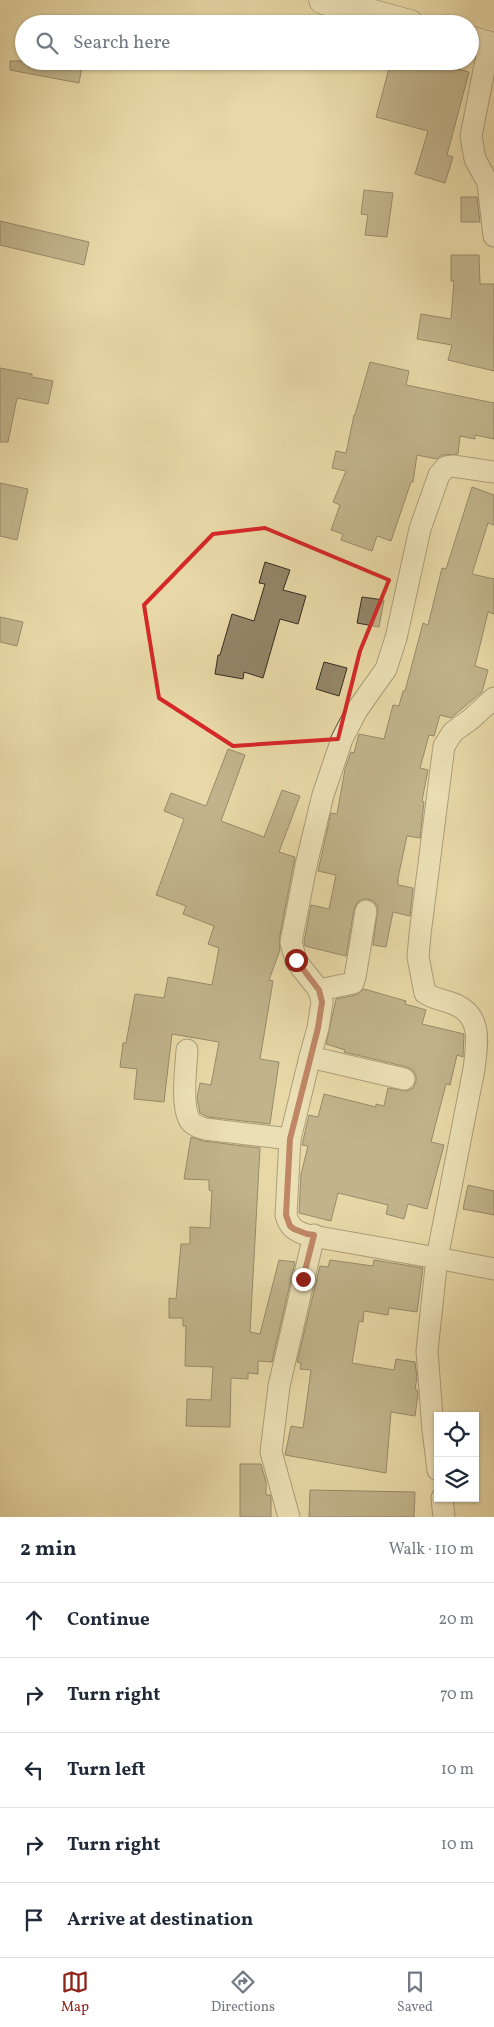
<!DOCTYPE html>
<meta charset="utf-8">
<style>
:root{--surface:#fff;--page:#f6f6f7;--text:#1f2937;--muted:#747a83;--line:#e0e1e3;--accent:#8f2418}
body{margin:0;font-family:Vollkorn,serif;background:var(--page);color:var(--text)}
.controls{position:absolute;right:15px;bottom:15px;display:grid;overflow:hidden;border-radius:0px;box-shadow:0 1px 4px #0004}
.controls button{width:45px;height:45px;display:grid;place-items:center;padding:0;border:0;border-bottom:1px solid var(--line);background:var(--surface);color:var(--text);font:25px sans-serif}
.stop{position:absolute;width:15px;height:15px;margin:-11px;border:4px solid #8f2418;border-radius:50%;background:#fff}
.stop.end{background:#8f2418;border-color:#fff;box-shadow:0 1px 5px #0008}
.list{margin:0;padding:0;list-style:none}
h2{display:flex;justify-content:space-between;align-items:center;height:65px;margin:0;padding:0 20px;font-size:21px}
h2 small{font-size:16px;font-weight:400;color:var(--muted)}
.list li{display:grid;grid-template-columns:32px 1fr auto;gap:15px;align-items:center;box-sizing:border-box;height:75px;padding:0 20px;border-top:1px solid var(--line)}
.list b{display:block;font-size:19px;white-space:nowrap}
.list em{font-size:16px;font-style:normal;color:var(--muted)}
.icon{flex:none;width:28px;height:28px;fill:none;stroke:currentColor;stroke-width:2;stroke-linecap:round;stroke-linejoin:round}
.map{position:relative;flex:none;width:494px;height:1517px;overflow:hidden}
.search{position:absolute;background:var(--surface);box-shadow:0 1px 4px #0004;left:15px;right:15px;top:15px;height:55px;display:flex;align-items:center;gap:12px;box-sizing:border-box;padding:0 18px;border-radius:28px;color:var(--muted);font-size:19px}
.sheet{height:440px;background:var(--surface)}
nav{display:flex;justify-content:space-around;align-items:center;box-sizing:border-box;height:70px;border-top:1px solid var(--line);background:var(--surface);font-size:14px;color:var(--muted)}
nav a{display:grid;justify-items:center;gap:2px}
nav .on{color:var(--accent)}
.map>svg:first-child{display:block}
.building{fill:#938668;stroke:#362d23}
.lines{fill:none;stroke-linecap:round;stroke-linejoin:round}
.minor-casing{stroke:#625844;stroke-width:23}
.secondary-casing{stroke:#362d23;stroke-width:29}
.minor{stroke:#f0e6c6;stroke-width:21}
.secondary{stroke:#f0e6c6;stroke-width:28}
.route{stroke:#8f2418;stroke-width:6}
.marked{fill:none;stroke:#d62828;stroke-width:4;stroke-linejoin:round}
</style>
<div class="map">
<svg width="494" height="1517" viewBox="0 0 494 1517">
<rect width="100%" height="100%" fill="#e8d8a7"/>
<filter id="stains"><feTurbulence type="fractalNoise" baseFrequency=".004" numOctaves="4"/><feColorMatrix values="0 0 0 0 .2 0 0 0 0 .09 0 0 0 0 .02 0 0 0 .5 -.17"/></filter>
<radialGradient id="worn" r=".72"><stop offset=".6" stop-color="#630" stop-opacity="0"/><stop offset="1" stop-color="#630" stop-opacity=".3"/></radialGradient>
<g class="building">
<polygon points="10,61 83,61 79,83 10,70"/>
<polygon points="391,61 429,61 469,72 447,155 453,157 445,183 415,174 428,131 376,117"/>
<polygon points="364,190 393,193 387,237 365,235 368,215 361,214"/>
<polygon points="461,197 477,197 480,222 461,222"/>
<polygon points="0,221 89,242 84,265 0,245"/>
<polygon points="451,255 479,255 480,284 494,284 494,371 448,360 452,345 417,339 421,314 451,319 454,281 451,281"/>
<polygon points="370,362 409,371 406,385 494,403 494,439 475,435 475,439 460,436 458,454 442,455 436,459 417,455 413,482 411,482 391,541 377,536 372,551 341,540 343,534 331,530 340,505 333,502 346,471 332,468 336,451 346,453 354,415 355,415"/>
<polygon points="0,368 32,374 32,377 53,381 48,404 17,398 8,442 0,442"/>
<polygon points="0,483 28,489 17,540 0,536"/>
<polygon points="472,487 494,495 494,525 488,523 472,574 494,579 494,614 488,612 475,666 488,670 482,692 451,718 440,715 434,736 429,735 420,768 428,770 422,801 424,802 420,838 407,836 398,878 398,885 413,888 410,916 393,912 386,947 373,945 378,907 374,901 368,899 362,899 357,903 354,909 346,956 305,946 304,942 311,905 329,909 336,875 318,871 331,813 337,814 345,769 351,752 354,753 359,734 384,739 393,705 399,706 403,691 405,691 423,623 428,625 442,568 446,569"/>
<polygon points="265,562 290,570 283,590 306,596 298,624 280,619 263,678 244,672 243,679 215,674 218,655 220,655 232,614 254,621 265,584 259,583"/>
<polygon points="362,597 384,600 379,627 357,623"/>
<polygon points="0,617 23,622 17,646 0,642"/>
<polygon points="324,662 347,668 339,696 316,689"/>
<polygon points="228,749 245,755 221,821 264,837 282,790 300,796 279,852 295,857 279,940 280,950 269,980 273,981 260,1059 279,1062 270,1124 208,1117 200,1113 197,1098 200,1083 211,1085 219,1042 172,1034 164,1102 134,1099 137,1069 120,1067 123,1043 126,1043 135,994 164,998 168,977 212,985 219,948 208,944 214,926 183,914 186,906 156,895 184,819 164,811 171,793 206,806"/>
<polygon points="364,989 406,1001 405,1004 426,1010 422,1024 464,1034 463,1057 457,1055 450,1085 446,1084 431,1142 444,1145 427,1209 408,1204 404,1219 386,1214 388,1205 338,1193 331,1221 299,1213 301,1174 308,1146 302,1145 309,1115 318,1117 324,1094 376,1107 376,1104 384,1106 388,1088 407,1091 413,1088 416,1081 416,1076 413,1070 407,1067 344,1052 345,1050 326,1044 336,999 356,995"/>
<polygon points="191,1137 203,1141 260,1148 250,1332 260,1334 279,1260 295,1262 272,1362 258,1361 258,1374 248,1373 248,1379 231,1378 230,1427 186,1426 187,1399 211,1400 213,1367 185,1366 186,1326 183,1326 183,1318 169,1318 169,1298 176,1299 181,1244 190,1244 190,1227 210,1228 212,1191 209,1190 209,1180 184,1179"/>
<polygon points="468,1185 494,1191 494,1215 463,1209"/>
<polygon points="330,1260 373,1266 374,1260 423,1268 417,1312 389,1308 388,1315 364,1311 363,1322 359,1321 352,1363 394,1370 396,1359 415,1362 417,1378 415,1389 417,1390 418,1394 415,1416 391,1412 386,1473 285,1455 291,1426 303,1428 311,1370 300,1369 301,1363 297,1362 320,1266 328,1267"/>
<polygon points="240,1464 261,1464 266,1482 266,1495 270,1495 271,1497 271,1517 240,1517"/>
<polygon points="310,1490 415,1492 414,1517 309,1517"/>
</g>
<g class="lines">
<g class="minor-casing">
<g id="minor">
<polyline points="489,45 471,136 475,159 488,183 494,236"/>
<path d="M494,698L471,719L453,732L444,746L420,934L418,957L425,993C434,999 444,1000 454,1004C483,1016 477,1043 474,1069L437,1258L494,1269"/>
<polyline points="319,990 353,983 355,977 366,911"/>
<path d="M187,1050C186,1068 181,1104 189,1119C192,1125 199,1127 205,1129L290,1139"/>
<polyline points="310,1057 318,1028 322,1002 319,990 296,961 291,942 307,861 323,795 342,739 357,710 386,669 396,638 420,529 439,475 446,467 453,466 494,472"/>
<path d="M404,1079L310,1057L290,1139L286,1215C289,1227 295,1231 307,1235L437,1258L427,1351L433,1430L438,1470"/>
<polyline points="442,1498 444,1517"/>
<polyline points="289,1517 271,1452 279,1386 314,1235"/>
</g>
</g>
<g class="secondary-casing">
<g id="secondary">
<polyline points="323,0 410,24"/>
<polyline points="470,40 494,47"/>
</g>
</g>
<use href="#minor" class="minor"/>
<use href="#secondary" class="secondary"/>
</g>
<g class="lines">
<polyline class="route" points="296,960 319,990 322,1002 318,1028 290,1139 286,1215 290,1226 294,1229 307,1234 314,1235 303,1279"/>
</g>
<path d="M0 0H494V1517H0ZM265,528L389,580L360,651L338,739L233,746L159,698L144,605L213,534Z" fill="#e8d8a7" fill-opacity=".55" fill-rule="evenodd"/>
<path class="marked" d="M265,528L389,580L360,651L338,739L233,746L159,698L144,605L213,534Z"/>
<rect width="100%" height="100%" filter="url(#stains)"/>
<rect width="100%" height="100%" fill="url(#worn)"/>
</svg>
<div class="controls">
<button><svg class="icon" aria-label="locate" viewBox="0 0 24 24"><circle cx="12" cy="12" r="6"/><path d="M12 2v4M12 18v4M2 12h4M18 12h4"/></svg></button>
<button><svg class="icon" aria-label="layers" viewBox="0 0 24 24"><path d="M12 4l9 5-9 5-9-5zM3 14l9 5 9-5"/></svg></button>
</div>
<div class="stop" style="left:296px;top:960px"></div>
<div class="stop end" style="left:303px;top:1279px"></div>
<div class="search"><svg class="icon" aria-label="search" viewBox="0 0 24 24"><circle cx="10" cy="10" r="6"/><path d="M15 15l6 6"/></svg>Search here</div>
</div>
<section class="sheet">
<h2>2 min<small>Walk · 110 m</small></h2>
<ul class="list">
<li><svg class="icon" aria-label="ahead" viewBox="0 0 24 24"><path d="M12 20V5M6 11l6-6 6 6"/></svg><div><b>Continue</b></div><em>20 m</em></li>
<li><svg class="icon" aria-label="right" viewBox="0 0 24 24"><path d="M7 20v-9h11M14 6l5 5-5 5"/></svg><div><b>Turn right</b></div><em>70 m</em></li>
<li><svg class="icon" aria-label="left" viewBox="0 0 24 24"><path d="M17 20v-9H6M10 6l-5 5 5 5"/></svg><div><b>Turn left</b></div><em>10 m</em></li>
<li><svg class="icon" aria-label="right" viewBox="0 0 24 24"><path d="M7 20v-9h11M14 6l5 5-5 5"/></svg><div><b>Turn right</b></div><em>10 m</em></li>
<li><svg class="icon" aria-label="arrive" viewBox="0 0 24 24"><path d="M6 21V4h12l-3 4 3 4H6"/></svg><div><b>Arrive at destination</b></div></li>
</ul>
</section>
<nav>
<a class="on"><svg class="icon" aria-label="map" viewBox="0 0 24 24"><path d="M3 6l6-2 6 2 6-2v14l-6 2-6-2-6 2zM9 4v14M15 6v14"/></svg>Map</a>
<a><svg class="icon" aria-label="directions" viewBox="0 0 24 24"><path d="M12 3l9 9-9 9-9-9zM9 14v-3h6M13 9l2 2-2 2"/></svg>Directions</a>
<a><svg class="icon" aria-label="saved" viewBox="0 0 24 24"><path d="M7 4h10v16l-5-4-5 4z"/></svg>Saved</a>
</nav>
